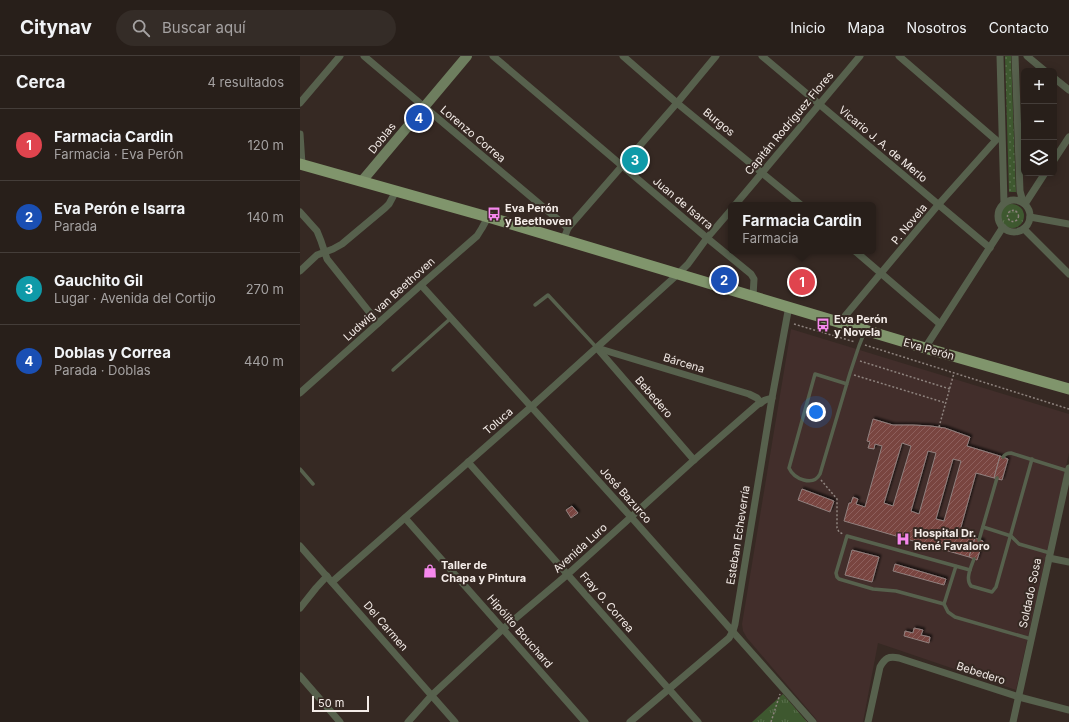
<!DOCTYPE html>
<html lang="es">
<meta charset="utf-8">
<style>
:root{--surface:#281f1a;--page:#342c27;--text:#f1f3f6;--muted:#a5a2a2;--line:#443d39;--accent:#ea580c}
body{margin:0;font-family:Inter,sans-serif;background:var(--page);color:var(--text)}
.controls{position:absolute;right:12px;top:12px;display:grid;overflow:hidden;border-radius:6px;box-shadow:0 2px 10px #0003}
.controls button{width:36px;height:36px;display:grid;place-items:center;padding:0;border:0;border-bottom:1px solid var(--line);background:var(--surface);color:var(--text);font:20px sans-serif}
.scale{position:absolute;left:12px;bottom:10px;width:57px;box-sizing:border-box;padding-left:4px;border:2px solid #f4ece8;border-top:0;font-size:11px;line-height:14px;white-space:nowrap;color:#f4ece8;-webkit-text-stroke:3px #362923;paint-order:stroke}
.you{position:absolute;left:516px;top:356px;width:14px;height:14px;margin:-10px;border:3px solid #fff;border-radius:50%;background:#1a73e8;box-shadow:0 0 0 6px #1a73e833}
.badge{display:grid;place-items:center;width:26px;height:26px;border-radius:50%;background:var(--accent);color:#fff;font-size:13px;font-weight:700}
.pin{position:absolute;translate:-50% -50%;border:2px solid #fff;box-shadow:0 1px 4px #0006}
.popup{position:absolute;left:428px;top:146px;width:148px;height:52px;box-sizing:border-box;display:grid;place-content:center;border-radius:6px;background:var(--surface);filter:drop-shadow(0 1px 3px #0005);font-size:13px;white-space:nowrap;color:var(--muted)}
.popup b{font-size:15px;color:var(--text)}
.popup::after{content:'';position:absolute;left:50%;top:100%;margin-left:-8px;border:8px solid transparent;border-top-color:var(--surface)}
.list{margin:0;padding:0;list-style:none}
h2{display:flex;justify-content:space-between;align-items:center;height:52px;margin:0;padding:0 16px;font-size:17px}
h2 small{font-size:13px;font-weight:400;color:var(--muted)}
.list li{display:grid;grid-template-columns:26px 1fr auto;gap:12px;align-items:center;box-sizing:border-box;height:72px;padding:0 16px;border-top:1px solid var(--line)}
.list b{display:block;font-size:15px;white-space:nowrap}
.list p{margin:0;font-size:13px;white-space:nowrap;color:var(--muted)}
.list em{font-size:13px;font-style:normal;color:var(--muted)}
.icon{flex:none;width:22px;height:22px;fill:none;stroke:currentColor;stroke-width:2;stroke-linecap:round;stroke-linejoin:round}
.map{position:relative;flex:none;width:769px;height:666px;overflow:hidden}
header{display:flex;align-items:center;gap:24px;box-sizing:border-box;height:56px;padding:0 20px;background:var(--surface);border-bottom:1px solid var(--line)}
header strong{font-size:19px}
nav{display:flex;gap:22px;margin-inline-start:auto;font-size:14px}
.search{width:280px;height:36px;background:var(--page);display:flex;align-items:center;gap:10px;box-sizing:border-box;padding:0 14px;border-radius:22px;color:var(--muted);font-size:15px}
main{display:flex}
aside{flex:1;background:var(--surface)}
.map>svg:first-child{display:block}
.medical{fill:#422e2b}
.grass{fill:url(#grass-dots)}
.park{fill:url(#park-tufts)}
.building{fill:url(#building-hatch);stroke:#91807e;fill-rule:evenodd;filter:url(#shadow)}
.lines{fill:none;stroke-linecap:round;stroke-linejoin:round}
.path{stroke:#8e837e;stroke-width:1.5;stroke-dasharray:2 2;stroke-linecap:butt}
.lane{stroke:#57614d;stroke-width:3.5}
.street{stroke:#57614d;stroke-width:7}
.secondary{stroke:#6e7e5f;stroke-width:10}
.primary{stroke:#80956c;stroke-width:11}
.labels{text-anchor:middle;stroke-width:4;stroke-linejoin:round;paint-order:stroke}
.street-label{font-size:11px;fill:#f4ece8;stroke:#362923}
.poi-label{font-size:11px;font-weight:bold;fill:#f4ece8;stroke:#362923;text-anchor:start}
</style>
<header>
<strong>Citynav</strong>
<div class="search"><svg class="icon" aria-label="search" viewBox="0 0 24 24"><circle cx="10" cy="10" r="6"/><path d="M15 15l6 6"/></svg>Buscar aquí</div>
<nav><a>Inicio</a><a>Mapa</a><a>Nosotros</a><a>Contacto</a></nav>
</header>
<main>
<aside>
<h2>Cerca<small>4 resultados</small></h2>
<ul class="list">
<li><span class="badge" style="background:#e0444e">1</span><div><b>Farmacia Cardin</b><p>Farmacia · Eva Perón</p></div><em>120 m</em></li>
<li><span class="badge" style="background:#1a4fb4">2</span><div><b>Eva Perón e Isarra</b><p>Parada</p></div><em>140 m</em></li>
<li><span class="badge" style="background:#0f9aa8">3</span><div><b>Gauchito Gil</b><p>Lugar · Avenida del Cortijo</p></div><em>270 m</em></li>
<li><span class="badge" style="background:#1a4fb4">4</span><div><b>Doblas y Correa</b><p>Parada · Doblas</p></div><em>440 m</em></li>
</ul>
</aside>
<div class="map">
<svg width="769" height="666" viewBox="0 0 769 666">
<defs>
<pattern id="grass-dots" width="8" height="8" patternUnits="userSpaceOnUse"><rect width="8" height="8" fill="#3e582f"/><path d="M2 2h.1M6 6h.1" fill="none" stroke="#5a704d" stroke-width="1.8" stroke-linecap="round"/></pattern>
<pattern id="park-tufts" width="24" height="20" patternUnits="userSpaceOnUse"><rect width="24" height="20" fill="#3e582f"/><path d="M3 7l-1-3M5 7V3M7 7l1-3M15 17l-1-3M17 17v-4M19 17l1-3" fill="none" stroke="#5a704d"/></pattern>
<pattern id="building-hatch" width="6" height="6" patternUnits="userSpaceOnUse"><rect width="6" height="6" fill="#794440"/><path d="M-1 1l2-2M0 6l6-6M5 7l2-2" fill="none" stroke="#8d5f5c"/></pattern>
<filter id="shadow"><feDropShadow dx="2" dy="-2" stdDeviation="1" flood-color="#0009"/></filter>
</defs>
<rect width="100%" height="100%" fill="#362923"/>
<polygon class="medical" points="491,273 769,358 769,397 716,634 578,587 563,666 517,666 516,663 447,582 443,575 442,568"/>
<polygon class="grass" points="705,0 711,0 716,136 709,136"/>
<g class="park">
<circle cx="712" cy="160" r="12"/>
<polygon points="483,638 507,666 452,666"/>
</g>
<g class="building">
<polygon points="499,217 509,220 505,234 495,231"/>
<path d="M573,363L593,369H613L631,370L645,372L670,381L667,390L700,400L694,422L676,417L659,478L675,482L669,501L544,465L549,447H551L553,441L558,443L556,448L565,451L582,390L575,388L574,393L568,392L570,386L567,385ZM602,387L611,390L593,450L584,447ZM628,395L636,397L619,458L611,455ZM653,403L661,405L644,465L636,463Z"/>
<polygon points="700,400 708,403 702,424 694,422"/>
<polygon points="502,433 534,445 530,456 498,444"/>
<polygon points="272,450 278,457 271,462 266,454"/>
<polygon points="675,482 683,485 677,504 669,501"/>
<polygon points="552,494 579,501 572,526 545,519"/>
<polygon points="595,508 646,523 644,529 593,515"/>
<polygon points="614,572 623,574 621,579 630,581 629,587 604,580 605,575 613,577"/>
</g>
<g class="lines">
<g class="path">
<circle cx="713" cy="160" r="5.5"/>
<polyline points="494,268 555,286"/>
<polyline points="565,289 769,353"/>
<polyline points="560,305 650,333"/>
<polyline points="554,319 646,347"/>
<polyline points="639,371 654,317"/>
<polyline points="521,424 537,443 537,472 539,476 543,478"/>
<polyline points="471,666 480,638"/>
</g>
<g class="lane">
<polyline points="235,249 248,239 297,292"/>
<polyline points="93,314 151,262"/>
<path d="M547,328L515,318L489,412C494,423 513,431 520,418L550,317L559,290L565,275"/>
<path d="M703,401C705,398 707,397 711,397L768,415"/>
<polyline points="0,413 13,428"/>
<polyline points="683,471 711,480 719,488 750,497"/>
<polyline points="679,484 697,422"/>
<path d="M674,503C671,511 665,523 671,530L692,536L696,531L732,403"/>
<polyline points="656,510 644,548 596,535 573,533 539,523 537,521 536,517 547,480 670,514"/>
<polyline points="644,548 648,556 655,561 731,583"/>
</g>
<g class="street">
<polyline points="64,0 268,172"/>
<polyline points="193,0 407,182 451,218 454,223 453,240"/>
<polyline points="323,0 377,47 501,149"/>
<polyline points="462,0 690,192"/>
<polyline points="599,0 696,84"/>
<polyline points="700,0 704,147"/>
<polyline points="715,0 720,135 723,146"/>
<polyline points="727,0 745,15"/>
<polyline points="754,22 769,34"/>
<polyline points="0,47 40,0"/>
<polyline points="0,78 2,108"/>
<polyline points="754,104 769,81"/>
<circle cx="714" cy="160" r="16"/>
<polyline points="725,148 745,117"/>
<polyline points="435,149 560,0"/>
<polyline points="0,156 17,175 21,185 27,203 78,267"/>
<polyline points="730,161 769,168"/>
<polyline points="724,173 769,218"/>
<polyline points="263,185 268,172 377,47 416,0"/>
<polyline points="555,195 640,268"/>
<polyline points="0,215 17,199 33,193 42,188 85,152 89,148 96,135"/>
<polyline points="121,229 331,461 513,666"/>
<polyline points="540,266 638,149 696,84"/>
<polyline points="297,292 449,338 457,342 461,347"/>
<polyline points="297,292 394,404"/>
<polyline points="625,292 703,171"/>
<polyline points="0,337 121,229 177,180 182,172 188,161"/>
<polyline points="168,406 398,666"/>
<polyline points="105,462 285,666"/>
<polyline points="0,490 155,666"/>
<polyline points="749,502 769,506"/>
<polyline points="32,526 231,351 378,218 388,208 407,182 431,154"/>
<polyline points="0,552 16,532 27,520"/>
<polyline points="0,620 40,666"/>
<polyline points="108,666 132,639 203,573 268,518 394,404 457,349 465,344 472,342"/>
<polyline points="330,666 429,582 433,575 435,568 472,342 489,250"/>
<path d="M568,666L580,611C585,602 588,600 599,602L719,641L769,654"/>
<polyline points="713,666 769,412"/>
</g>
<polyline class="secondary" points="62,125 167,0"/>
<polyline class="primary" points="0,108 188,161 625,292 769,333"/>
</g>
<defs>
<g id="bus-bare" transform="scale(1.08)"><path d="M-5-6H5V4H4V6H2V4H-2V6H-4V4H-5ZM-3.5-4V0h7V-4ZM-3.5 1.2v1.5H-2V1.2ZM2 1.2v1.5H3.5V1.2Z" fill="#f688ed" stroke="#362923" stroke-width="2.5" paint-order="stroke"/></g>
<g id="hospital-bare" transform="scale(1.08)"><path d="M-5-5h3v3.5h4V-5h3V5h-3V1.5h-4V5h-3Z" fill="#f688ed" stroke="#362923" stroke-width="2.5" paint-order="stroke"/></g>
<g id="shop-bare" transform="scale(1.08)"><path d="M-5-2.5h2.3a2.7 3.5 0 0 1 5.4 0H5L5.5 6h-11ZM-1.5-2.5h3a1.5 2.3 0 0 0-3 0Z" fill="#f688ed" stroke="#362923" stroke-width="2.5" paint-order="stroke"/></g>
</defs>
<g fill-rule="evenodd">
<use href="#bus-bare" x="194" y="158"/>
<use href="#bus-bare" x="523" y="269"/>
<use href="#hospital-bare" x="603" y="483"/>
<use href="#shop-bare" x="130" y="515"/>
</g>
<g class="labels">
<g class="street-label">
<text transform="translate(419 66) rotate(39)" y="4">Burgos</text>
<text transform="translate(489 67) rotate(-50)" y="4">Capitán Rodríguez Flores</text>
<text transform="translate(173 78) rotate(40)" y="4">Lorenzo Correa</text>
<text transform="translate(82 82) rotate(-51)" y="4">Doblas</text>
<text transform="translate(583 88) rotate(40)" y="4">Vicario J. A. de Merlo</text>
<text transform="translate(383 147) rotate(40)" y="4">Juan de Isarra</text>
<text transform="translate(609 168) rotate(-50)" y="4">P. Novela</text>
<text transform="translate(89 243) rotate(-42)" y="4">Ludwig van Beethoven</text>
<text transform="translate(629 293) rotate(16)" y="4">Eva Perón</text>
<text transform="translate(384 307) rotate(17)" y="4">Bárcena</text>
<text transform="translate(354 341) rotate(49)" y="4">Bebedero</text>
<text transform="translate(198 365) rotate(-41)" y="4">Toluca</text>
<text transform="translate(326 439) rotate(48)" y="4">José Bazurco</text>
<text transform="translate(438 479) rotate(-81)" y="4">Esteban Echeverría</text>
<text transform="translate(280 492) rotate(-42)" y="4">Avenida Luro</text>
<text transform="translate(730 537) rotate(-78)" y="4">Soldado Sosa</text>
<text transform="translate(307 546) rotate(49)" y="4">Fray O. Correa</text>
<text transform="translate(86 570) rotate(49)" y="4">Del Carmen</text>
<text transform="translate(220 575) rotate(49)" y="4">Hipólito Bouchard</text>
<text transform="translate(681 617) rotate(18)" y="4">Bebedero</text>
</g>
<g class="poi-label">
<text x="205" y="156">Eva Perón<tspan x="205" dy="13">y Beethoven</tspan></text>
<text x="534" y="267">Eva Perón<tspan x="534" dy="13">y Novela</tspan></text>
<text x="614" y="481">Hospital Dr.<tspan x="614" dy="13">René Favaloro</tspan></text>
<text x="141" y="513">Taller de<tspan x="141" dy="13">Chapa y Pintura</tspan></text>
</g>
</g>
</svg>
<div class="controls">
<button>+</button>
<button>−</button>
<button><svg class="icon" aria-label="layers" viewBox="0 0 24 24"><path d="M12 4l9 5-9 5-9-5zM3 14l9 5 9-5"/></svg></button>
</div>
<div class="scale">50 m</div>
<div class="you"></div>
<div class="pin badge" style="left:502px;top:226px;background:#e0444e">1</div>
<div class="popup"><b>Farmacia Cardin</b>Farmacia</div>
<div class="pin badge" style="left:424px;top:224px;background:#1a4fb4">2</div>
<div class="pin badge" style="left:335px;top:104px;background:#0f9aa8">3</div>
<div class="pin badge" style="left:119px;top:62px;background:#1a4fb4">4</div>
</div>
</main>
